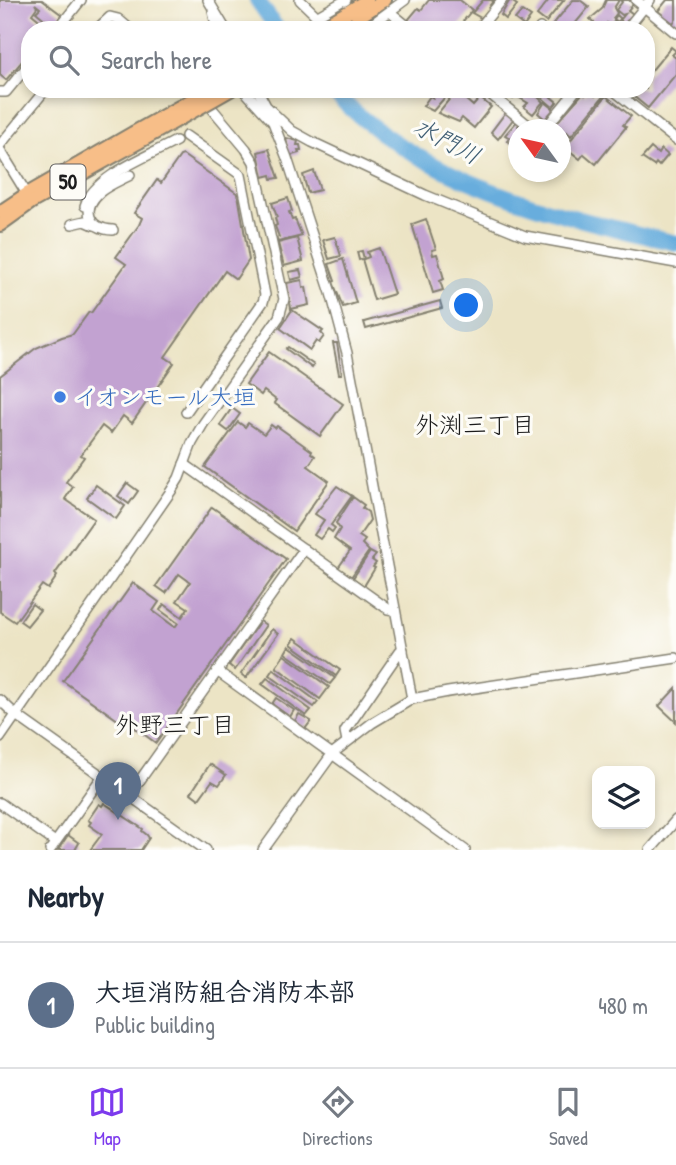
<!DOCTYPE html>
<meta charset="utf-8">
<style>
:root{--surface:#fff;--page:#f2f2f3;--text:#1f2937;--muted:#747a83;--line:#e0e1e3;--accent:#7c3aed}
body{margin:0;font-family:"Patrick Hand","Klee One",sans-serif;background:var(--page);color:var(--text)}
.controls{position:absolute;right:21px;bottom:21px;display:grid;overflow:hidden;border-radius:14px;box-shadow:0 4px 10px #0003}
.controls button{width:63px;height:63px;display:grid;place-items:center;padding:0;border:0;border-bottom:2px solid var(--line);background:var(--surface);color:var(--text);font:35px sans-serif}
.compass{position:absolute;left:508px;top:119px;width:63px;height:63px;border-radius:50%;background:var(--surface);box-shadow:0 4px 10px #0003;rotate:303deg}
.you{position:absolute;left:467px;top:306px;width:24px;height:24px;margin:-18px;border:5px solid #fff;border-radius:50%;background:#1a73e8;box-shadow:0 0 0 10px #1a73e833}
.badge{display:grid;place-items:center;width:46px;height:46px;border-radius:50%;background:var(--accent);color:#fff;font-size:23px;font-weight:700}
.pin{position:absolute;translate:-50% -58px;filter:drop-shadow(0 2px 4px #0008)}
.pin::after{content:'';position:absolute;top:37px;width:24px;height:21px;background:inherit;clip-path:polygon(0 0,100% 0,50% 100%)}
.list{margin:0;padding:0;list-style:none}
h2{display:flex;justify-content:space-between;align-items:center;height:91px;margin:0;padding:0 28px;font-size:30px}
h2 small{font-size:23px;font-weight:400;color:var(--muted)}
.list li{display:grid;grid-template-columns:46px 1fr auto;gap:21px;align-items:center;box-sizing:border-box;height:126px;padding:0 28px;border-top:2px solid var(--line)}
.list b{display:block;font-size:26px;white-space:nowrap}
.list p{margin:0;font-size:23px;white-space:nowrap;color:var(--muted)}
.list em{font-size:23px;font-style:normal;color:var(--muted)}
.icon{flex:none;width:38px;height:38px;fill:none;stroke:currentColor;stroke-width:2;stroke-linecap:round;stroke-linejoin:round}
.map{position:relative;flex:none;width:676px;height:850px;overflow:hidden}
.search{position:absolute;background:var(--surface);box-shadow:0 4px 10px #0003;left:21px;right:21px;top:21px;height:77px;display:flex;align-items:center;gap:18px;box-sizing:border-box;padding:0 24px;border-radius:28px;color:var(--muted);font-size:26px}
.sheet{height:217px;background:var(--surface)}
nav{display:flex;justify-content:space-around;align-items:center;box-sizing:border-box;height:98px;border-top:2px solid var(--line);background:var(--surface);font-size:19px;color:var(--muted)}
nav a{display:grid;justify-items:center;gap:4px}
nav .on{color:var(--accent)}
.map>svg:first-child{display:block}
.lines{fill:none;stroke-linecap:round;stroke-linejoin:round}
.river{stroke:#67addd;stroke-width:16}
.building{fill:#c2a2d1}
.minor-casing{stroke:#848070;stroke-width:12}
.major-casing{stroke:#848070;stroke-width:16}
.minor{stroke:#fff;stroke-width:9}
.major{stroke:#f7be88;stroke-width:12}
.major-bridge-casing{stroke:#848070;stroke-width:16;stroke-linecap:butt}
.major-bridge{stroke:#f7be88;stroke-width:12}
.shop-dot{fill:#3f7fe0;stroke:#fdfcf7;stroke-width:2.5}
.labels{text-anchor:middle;stroke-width:6;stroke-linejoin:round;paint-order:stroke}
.shield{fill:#fdfcf7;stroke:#605f5e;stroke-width:2}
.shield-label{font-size:21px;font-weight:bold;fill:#1c1c1c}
.shop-label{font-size:23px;fill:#366cbe;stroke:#fdfcf7;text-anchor:start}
.water-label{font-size:24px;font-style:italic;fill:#3e5d73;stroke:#fdfcf7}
.neighbourhood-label{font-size:24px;fill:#1c1c1c;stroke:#fdfcf7}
</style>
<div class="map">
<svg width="676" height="850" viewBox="0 0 676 850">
<rect width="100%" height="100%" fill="#fdfcf7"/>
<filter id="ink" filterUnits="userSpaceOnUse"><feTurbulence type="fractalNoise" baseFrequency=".0143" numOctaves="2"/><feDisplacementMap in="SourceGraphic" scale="14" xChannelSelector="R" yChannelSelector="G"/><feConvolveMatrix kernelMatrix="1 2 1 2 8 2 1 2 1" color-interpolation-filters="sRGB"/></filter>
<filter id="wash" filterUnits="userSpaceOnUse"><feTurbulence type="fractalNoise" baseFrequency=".00686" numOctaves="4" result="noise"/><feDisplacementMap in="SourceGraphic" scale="28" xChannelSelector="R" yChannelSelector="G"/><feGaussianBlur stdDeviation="1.57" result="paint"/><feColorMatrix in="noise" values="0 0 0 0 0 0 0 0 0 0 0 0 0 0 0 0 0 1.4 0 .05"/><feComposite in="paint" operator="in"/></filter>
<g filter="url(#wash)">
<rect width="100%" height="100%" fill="#ece4c5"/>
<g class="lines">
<g class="river">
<polyline points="257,0 278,30"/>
<path d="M331,89C417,182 557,215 676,243"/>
</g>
</g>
<g id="blocks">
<g class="building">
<polygon points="0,0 42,0 62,15 53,26 36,12 40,8 35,4 37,7 32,14 49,28 30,30 30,52 6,80 0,75"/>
<polygon points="429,0 460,0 472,10 456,30 443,30 439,24 434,30 421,30 408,20 418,8 421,10"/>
<polygon points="483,0 494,0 490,5 493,7 481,18 472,13"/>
<polygon points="510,0 517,5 506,19 501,15"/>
<polygon points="549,0 564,0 546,22 537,15"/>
<polygon points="573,0 580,0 589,7 570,30 552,30 550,28"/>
<polygon points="606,0 619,0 614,8 617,13 613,18 615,21 610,26 607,23 602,30 590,19 602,9"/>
<polygon points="620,0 629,0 633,4 628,10 633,14 624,25 620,19 618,22 614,19 617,15 621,19 625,14 622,15 616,10 622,2"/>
<polygon points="667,0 676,0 676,19 673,23 658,11"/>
<polygon points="522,11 531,17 524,26 515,19"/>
<polygon points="671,47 676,51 672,55 676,58 676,74 648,108 632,95 636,89 646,89 646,77"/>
<polygon points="501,89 513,89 518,93 513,99 509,97 506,100 498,93"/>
<polygon points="523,89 530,89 543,102 533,114 524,107 528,103 518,97"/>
<polygon points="545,89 553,94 551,97 557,102 553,107 540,96"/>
<polygon points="439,90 446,96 433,111 423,106 430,96 433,98"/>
<polygon points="600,90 606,93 571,136 567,132 560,140 560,130 550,130 583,93 585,95 588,91 595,96"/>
<polygon points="456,91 473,106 480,98 491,107 474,128 462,118 459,122 438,113"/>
<polygon points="606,96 631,116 623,125 626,127 596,164 584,154 580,159 565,147"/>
<polygon points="545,102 554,109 545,119 538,113"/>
<polygon points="506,112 514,118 498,139 491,132"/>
<polygon points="518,120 521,123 518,126 523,130 518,130 518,133 510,143 507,141 510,138 505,135"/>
<polygon points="286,138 298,141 297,145 300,145 301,150 298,150 299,153 289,156"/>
<polygon points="651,148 658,154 661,149 668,155 659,166 656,163 654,166 642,158"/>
<polygon points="269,149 279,178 272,179 271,175 263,177 258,152"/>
<polygon points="183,155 238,194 249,260 236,279 225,271 165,357 174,363 132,423 123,416 111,433 102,426 81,455 84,457 66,482 73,487 65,499 94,519 55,574 57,576 48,589 42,585 15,622 0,612 0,376 36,348 62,337 73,334 89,312 91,313 126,264 116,257 139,225 142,218 134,213 157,180 161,183 180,156"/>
<polygon points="314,171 320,190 308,193 303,175"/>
<polygon points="288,198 292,211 289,212 292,220 295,219 302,236 278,242 276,238 279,237 275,226 277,225 275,218 277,217 272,203"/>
<polygon points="426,219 436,249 432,250 433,255 437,254 444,279 440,281 443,290 433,293 412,224"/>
<polygon points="335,237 341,256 329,259 323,240"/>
<polygon points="297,238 303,261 284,266 278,243"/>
<polygon points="379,248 394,294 374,300 362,259 359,260 357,252 362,251 364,259 369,257 367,252"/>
<polygon points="343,259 356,303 343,307 333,282 335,281 329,264"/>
<polygon points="300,270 302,277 291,280 289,272"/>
<polygon points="302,280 303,288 306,287 309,305 291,309 287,283"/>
<polygon points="440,301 442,308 366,329 364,322"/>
<polygon points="292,310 323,331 321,333 324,336 319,343 316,341 310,350 280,328"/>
<polygon points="333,343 337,343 342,374 339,374"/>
<polygon points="288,347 314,365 312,368 286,349"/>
<polygon points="269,352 343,404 320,436 274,403 276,400 264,391 261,395 246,384"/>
<polygon points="232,408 240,414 228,431 220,425"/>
<polygon points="238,422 245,427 248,423 264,434 271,425 275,428 277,426 312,451 311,453 315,456 308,466 329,481 294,531 205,467"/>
<polygon points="127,483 138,491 129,504 118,496"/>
<polygon points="96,485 125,506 116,519 87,498"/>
<polygon points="337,486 352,496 331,525 335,528 332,532 328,529 320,539 314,535 324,520 315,514"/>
<polygon points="353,497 364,505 362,508 368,512 370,520 359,536 365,540 362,544 369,551 351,577 338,568 350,551 334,539 340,529 336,523"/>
<polygon points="212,507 286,559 156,743 124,720 122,723 63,681 133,583 159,602 153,611 175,627 178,623 160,610 164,604 182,617 188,608 177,601 190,582 179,574 166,593 156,586"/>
<polygon points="370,552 376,555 372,560 376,563 373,567 375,568 364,586 353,578"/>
<polygon points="32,604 40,610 27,626 20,621"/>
<polygon points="260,621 266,625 235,670 229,665"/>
<polygon points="272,629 278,634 246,678 241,674"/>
<polygon points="295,638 340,670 336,676 291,644"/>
<polygon points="289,646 335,678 330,684 285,653"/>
<polygon points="284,655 329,687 320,699 276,667"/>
<polygon points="273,669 318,702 314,707 269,675"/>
<polygon points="267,678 311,710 306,716 262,684"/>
<polygon points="676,688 676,722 659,706"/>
<polygon points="276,698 294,710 290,717 272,704"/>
<polygon points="299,714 311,721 305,729 295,721"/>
<polygon points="210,764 226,775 219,785 212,781 199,799 191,793"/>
<polygon points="104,803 143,829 142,831 147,835 149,838 141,850 90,850 102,834 89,825 91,822 88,820 99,804 102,806"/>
<polygon points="68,835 79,843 75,850 58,850"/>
</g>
</g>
</g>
<g filter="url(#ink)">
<use href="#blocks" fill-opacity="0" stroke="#848070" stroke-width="2"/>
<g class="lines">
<g class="minor-casing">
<g id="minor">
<polyline points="208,0 226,30"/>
<polyline points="300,0 331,30"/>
<polyline points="636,0 676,33"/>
<polyline points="213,11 217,30"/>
<polyline points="390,12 412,30"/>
<polyline points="318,16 346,0"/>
<polyline points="57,30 81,0"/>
<polyline points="96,30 110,17 118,19 131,30"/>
<polyline points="364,30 405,0"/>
<polyline points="478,30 502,0"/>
<polyline points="539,30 540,28"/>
<polyline points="626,30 650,0"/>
<polyline points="243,89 273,122 287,158 331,293 347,353 412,699"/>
<polyline points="257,89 266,106 292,131 312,142 425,195 525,236 676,263"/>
<polyline points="484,89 534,130"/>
<polyline points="612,89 676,140"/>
<polyline points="0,92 6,92 30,63"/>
<polyline points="544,130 577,89"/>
<polyline points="0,145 46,89"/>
<polyline points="0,150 27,194"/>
<path d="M85,206C94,176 149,156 176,141"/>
<polyline points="72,224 85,221 94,225"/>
<path d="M113,230C88,229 81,209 100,192C108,185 121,180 130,175"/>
<polyline points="186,412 263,302 265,295 241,175 186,136"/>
<polyline points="184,464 388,609 395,610"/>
<polyline points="217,671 465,850"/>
<polyline points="0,700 16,715 206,850"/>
<polyline points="0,738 171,491 179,478 192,443 203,424 279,317 284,299 254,162 246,149 205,100"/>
<polyline points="347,741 345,731 400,651 403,650"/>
<polyline points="128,797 304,549"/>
<polyline points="0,803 55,842"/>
<polyline points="50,850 102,777"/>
<polyline points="263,850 333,753 372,723 412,699 448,692 676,658"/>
<polyline points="650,850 676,820"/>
</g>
</g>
<g class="major-casing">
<g id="major">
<polyline points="348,12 367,0"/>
<polyline points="338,30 385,0"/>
<polyline points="0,212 27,194 133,133"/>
<polyline points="0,225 32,202 139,142"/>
</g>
</g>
<use href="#minor" class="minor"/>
<use href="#major" class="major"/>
<g class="major-bridge-casing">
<g id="major-bridge">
<polyline points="317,30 348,12"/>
<polyline points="133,133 211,89"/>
<polyline points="139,142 232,89"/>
</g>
</g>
<use href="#major-bridge" class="major-bridge"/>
</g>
</g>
<circle class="shop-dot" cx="60" cy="397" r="7"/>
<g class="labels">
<rect class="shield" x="50.5" y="164.5" width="35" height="35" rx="5"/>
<g class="shield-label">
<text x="68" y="189">50</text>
</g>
<g class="shop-label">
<text x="74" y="405">イオンモール大垣</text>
</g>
<g class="water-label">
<text transform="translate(447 141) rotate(28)" y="8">水門川</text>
</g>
<g class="neighbourhood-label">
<text x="475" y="433">外渕三丁目</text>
<text x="175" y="733">外野三丁目</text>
</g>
</g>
</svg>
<div class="controls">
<button><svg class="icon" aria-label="layers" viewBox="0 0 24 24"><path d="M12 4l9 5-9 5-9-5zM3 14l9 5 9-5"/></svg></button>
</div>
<svg class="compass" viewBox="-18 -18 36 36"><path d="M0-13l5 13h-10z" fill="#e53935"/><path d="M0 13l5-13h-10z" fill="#747a83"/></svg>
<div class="you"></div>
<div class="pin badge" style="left:118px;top:820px;background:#5c6f8a">1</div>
<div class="search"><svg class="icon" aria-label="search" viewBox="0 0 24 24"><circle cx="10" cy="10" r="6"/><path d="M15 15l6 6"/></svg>Search here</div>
</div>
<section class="sheet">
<h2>Nearby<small></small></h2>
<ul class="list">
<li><span class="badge" style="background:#5c6f8a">1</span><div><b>大垣消防組合消防本部</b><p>Public building</p></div><em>480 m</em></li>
</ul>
</section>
<nav>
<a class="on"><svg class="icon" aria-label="map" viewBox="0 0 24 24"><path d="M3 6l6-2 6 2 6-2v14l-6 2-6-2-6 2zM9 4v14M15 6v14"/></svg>Map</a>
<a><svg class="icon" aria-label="directions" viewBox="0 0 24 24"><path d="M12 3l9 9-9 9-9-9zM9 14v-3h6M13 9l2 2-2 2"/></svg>Directions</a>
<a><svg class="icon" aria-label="saved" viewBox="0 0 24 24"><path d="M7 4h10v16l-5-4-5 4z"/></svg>Saved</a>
</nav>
